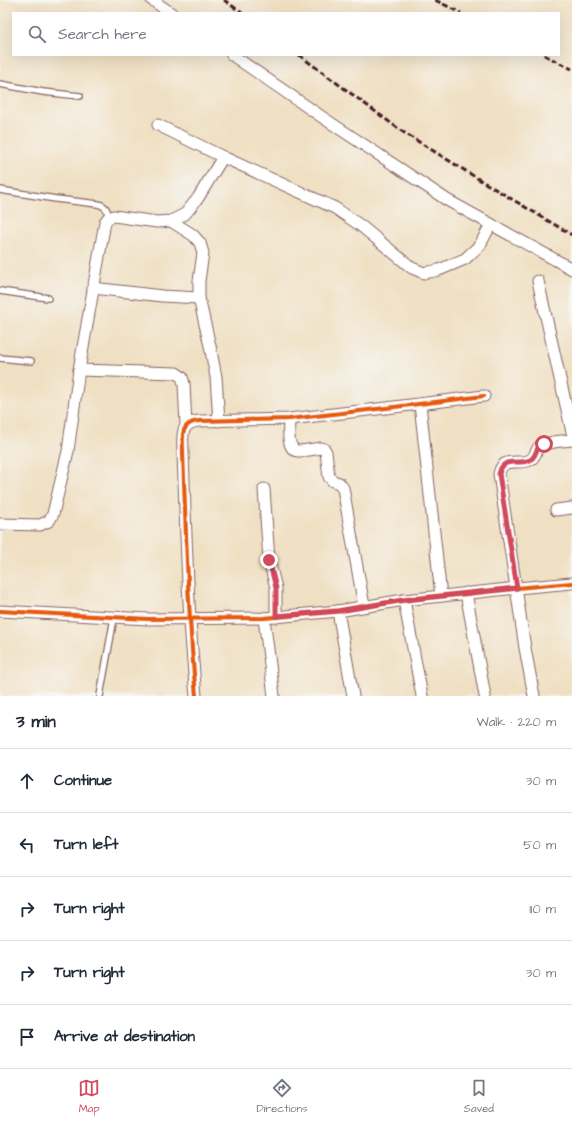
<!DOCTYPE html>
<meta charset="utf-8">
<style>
:root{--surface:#fff;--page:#f2f2f3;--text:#1f2937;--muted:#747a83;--line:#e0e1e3;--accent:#d1495b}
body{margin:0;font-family:"Architects Daughter",sans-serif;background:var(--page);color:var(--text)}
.stop{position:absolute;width:12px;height:12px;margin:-9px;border:3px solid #d1495b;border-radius:50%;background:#fff}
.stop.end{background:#d1495b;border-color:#fff;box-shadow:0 1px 4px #0008}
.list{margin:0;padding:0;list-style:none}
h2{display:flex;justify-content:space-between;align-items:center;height:52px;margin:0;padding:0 16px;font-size:17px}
h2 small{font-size:13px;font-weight:400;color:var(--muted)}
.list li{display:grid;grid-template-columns:26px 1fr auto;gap:12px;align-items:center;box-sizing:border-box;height:64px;padding:0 16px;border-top:1px solid var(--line)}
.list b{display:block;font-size:15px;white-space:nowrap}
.list em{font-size:13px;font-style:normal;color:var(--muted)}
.icon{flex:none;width:22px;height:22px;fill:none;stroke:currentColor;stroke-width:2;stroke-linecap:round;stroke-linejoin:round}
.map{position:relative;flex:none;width:572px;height:696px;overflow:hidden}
.search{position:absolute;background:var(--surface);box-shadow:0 4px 16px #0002;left:12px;right:12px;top:12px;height:44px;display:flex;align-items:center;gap:10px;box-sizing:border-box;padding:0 14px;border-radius:0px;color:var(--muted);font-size:15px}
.sheet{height:372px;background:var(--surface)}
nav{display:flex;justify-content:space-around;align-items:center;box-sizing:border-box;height:56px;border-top:1px solid var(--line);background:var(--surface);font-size:11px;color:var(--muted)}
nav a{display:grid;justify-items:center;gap:2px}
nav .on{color:var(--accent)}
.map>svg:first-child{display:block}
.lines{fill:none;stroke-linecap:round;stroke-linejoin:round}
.service-casing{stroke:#846360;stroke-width:8}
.minor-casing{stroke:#846360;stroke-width:13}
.service{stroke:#fff;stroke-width:5.5}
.minor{stroke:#fff;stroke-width:11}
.rail{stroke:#4a1f2b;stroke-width:3;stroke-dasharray:6 3;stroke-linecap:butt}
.cycleway-casing{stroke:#f6f6f2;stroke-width:6}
.cycleway{stroke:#e8590c;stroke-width:4}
.route{stroke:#d1495b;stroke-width:5}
</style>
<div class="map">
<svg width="572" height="696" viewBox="0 0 572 696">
<rect width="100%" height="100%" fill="#f6f6f2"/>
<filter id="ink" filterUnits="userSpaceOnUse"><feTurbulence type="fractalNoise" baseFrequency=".025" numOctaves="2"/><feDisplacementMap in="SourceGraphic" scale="8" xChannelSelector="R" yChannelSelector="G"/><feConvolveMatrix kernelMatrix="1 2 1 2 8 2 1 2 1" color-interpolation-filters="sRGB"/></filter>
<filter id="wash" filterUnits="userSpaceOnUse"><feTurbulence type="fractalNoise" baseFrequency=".012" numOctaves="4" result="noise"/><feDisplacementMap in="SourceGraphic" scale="16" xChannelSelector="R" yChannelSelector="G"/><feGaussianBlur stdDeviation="0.9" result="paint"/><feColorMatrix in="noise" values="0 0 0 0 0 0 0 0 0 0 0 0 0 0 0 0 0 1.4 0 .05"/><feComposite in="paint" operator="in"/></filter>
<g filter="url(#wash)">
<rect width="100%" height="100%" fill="#f0e0c3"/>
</g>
<g filter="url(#ink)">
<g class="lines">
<g class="service-casing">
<g id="service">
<polyline points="0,84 43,92 80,96"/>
<path d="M0,190L56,199L98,204C106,206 108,210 108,218"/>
<polyline points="0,291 48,298"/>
<polyline points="0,358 31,361"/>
<polyline points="100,696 114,618"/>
</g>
</g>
<g class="minor-casing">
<g id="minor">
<polyline points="152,0 171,13"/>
<polyline points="232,55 322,117 447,200 572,269"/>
<polyline points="158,125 223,157 335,208 361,226 412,268 424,273 439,270 465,259 480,245 491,224"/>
<polyline points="171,221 193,235 200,243 203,253 199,281 199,298 210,346 216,377 219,421"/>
<polyline points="538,281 572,432"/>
<polyline points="93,288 162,296 199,298"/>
<polyline points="79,370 176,373 182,377 184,384 186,426"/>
<polyline points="420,404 441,596"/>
<path d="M289,419C289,428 286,450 298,451C305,451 314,449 321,448L324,449L326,452L329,477L333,481L339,483L343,488L364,606"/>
<polyline points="264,489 269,560 276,588 276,617"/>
<polyline points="556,510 572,508"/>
<polyline points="0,524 40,525 49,521 53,514 68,451 79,370 105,222 108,218 114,216 157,222 171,221 185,214 198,198 223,157"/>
<polyline points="466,593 485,696"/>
<polyline points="404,600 422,696"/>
<polyline points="0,611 148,619 264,618 338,611 404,600 517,588 572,583"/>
<polyline points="338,611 353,696"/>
<polyline points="264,618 274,696"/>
<path d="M196,696C188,615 186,534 183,453C183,437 179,423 199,421L289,419L386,408L484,396"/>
<path d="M534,696L525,648L499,474C503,455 518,466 530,460C536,457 535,451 539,447C544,442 564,441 572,440"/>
</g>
</g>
<use href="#service" class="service"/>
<use href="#minor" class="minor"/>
<g class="rail">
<polyline points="224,0 242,13"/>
<polyline points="435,0 461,13"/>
<polyline points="299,55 403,132 485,183 572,235"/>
<polyline points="544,55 572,69"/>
</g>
<g class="cycleway-casing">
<g id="cycleway">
<polyline points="0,611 148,619 264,618 338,611 404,600 517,588 572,583"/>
<path d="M196,696C188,615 186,534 183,453C183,437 179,423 199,421L289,419L386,408L484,396"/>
</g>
</g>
<use href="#cycleway" class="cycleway"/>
</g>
</g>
<g class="lines" filter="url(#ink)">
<path class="route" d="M269,560L276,588V616L338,611L404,600L517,588L499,474C503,455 518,466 530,460C536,457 535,451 539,447C540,446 542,445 544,444"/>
</g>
</svg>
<div class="stop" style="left:544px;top:444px"></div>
<div class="stop end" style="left:269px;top:560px"></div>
<div class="search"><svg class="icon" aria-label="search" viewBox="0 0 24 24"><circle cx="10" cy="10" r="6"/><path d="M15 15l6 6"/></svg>Search here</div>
</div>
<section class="sheet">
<h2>3 min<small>Walk · 220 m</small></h2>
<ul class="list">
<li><svg class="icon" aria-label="ahead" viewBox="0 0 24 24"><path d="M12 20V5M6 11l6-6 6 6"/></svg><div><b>Continue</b></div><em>30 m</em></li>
<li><svg class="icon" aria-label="left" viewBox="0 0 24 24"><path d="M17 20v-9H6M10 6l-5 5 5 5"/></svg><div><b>Turn left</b></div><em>50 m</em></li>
<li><svg class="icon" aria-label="right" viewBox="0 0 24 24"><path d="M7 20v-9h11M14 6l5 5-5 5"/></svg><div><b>Turn right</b></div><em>110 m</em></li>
<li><svg class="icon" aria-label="right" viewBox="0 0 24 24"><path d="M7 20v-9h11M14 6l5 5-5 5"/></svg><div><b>Turn right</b></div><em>30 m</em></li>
<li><svg class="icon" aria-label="arrive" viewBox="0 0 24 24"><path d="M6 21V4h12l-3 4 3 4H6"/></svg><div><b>Arrive at destination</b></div></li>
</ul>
</section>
<nav>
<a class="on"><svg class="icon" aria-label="map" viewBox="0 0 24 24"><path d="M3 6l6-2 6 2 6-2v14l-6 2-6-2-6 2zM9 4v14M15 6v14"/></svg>Map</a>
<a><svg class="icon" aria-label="directions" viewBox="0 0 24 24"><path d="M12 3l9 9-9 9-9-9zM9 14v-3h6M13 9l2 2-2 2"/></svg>Directions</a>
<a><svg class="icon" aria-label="saved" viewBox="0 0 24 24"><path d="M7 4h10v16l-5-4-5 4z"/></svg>Saved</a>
</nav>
